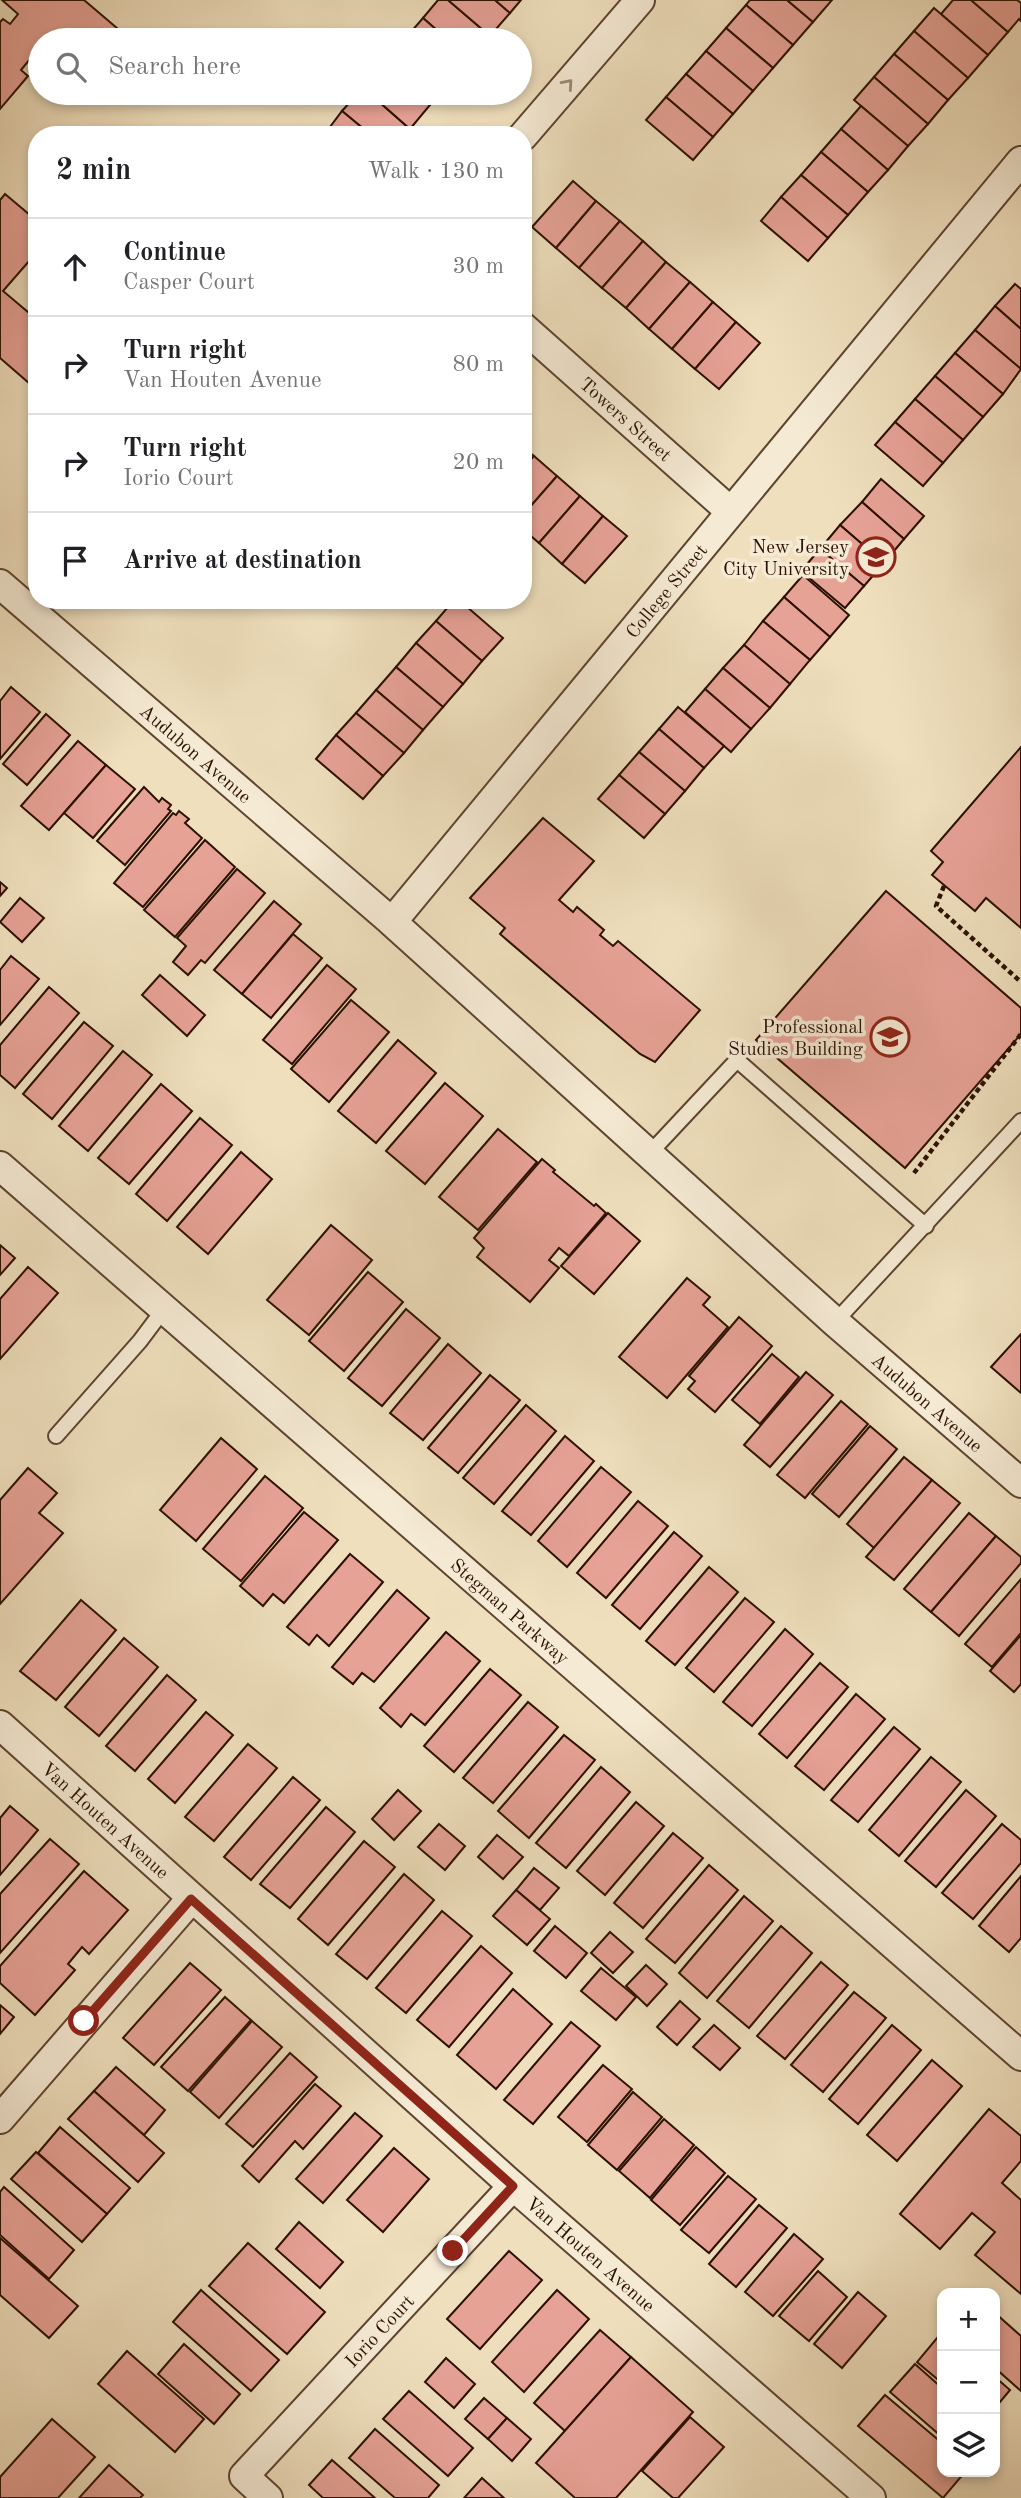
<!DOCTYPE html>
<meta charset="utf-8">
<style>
:root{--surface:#fff;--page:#f6f6f6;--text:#202124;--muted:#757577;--line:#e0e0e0}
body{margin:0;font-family:"Old Standard TT",serif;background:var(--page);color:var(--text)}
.controls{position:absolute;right:21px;bottom:21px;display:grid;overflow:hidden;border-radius:14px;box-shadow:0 4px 10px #0003}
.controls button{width:63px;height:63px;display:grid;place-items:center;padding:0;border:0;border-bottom:2px solid var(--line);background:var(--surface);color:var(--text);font:35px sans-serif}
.stop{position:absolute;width:21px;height:21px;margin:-16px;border:5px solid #8f2418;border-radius:50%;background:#fff}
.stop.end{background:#8f2418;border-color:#fff;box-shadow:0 2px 7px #0008}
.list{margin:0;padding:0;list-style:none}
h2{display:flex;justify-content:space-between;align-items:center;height:91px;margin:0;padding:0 28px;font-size:30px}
h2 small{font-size:23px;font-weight:400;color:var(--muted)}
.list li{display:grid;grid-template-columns:46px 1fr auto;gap:21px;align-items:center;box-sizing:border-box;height:98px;padding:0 28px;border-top:2px solid var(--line)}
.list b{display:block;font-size:26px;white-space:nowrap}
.list p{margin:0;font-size:23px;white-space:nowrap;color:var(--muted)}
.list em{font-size:23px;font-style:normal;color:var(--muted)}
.icon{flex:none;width:38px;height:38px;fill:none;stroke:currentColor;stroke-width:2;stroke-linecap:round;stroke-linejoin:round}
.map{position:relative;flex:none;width:1021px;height:2498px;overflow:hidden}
.search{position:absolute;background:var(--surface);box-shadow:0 4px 10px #0003;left:28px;top:28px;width:504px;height:77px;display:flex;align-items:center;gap:18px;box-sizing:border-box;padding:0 24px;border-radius:38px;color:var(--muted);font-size:26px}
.panel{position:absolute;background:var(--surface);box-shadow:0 4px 10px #0003;left:28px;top:126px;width:504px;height:483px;border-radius:28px}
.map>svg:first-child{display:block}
.building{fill:#e7a296;stroke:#2c1001;stroke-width:2}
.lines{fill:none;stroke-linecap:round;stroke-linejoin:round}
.lane-casing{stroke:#5d4430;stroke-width:18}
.street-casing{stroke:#5d4430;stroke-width:32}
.path{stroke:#2c1001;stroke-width:4.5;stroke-dasharray:5 3.5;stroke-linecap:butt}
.lane{stroke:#f5ead4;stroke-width:14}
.street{stroke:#f5ead4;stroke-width:28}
.oneway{stroke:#9b8875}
.route{stroke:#8f2418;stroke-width:9}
.labels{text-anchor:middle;stroke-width:7;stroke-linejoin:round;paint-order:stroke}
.street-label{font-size:19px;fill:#2c1001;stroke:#f5ead4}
.poi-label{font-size:19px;fill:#2c1001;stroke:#f5ead4;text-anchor:end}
</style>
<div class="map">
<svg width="1021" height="2498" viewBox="0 0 1021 2498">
<rect width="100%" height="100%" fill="#efdfbd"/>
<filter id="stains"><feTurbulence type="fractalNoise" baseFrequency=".00286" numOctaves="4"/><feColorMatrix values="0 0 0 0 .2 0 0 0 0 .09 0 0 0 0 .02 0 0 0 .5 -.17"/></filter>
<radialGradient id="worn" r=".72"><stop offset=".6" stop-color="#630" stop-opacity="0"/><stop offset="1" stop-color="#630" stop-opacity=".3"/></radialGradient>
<g class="building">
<polygon points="2,0 84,0 131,40 40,40 40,47 21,70 28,76 0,109 0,22 3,19 10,24 18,14"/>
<polygon points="438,0 448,0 490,36 486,40 448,40 423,18"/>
<polygon points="448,0 495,0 510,13 490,36"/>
<polygon points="495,0 521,0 510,13"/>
<polygon points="750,0 787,0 813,22 793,45 746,5"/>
<polygon points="787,0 832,0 813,22"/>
<polygon points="953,0 971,0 1008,32 988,55 941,14"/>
<polygon points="971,0 1017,0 1021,3 1021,21 1019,19 1008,32"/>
<polygon points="746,5 793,45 773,68 726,28"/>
<polygon points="934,8 988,55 968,78 914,31"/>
<polygon points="423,18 448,40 404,40"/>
<polygon points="726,28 773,68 753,91 706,51"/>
<polygon points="914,31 968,78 948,100 894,54"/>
<polygon points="706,51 753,91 733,114 686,74"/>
<polygon points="894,54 948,100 928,124 874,77"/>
<polygon points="686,74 733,114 713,137 666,97"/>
<polygon points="874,77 928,124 908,146 854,100"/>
<polygon points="358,93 369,93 410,129 404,135 371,135 342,111"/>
<polygon points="369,93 415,93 430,105 410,129"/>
<polygon points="415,93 441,93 430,105"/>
<polygon points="666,97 713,137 693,160 646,120"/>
<polygon points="861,106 908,146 888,170 841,129"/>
<polygon points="342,111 371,135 324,135"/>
<polygon points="841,129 888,170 868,192 821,152"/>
<polygon points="821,152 868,192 848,215 801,175"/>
<polygon points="801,175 848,215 828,238 781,197"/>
<polygon points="573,181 596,201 556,248 532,227"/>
<polygon points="5,194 37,221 37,252 3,291 28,312 34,305 37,307 37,390 0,358 0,200"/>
<polygon points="781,197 828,238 808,261 761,221"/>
<polygon points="596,201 620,221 579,268 556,248"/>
<polygon points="620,221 643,241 602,288 579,268"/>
<polygon points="643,241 666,262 626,308 602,288"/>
<polygon points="666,262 690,282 649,329 626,308"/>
<polygon points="690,282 713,302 672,349 649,329"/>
<polygon points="1015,284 1021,289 1021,329 995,306"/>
<polygon points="713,302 736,322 695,369 672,349"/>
<polygon points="995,306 1021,329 1021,369 975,330"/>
<polygon points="736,322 760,343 719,389 695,369"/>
<polygon points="975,330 1021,369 1003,394 955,353"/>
<polygon points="955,353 1003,394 983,417 935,376"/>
<polygon points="935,376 983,417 963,440 915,399"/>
<polygon points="915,399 963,440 943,463 895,422"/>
<polygon points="895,422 943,463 923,486 875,445"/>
<polygon points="523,447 534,456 523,468"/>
<polygon points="534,456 557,476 523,515 523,468"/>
<polygon points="557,476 580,496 539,543 523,529 523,515"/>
<polygon points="881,479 924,516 904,539 862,502"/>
<polygon points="580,496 603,516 562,564 539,543"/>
<polygon points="862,502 904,539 884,563 840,525"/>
<polygon points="603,516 627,536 585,583 562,564"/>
<polygon points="840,525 884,563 864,586 820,549"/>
<polygon points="820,549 864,586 845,608 801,571"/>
<polygon points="803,575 849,615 830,637 784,597"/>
<polygon points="784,597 830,637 810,660 763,621"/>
<polygon points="454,600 459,600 503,638 482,661 436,621"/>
<polygon points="436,621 482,661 463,684 416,643"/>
<polygon points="763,621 810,660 790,684 744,645"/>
<polygon points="416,643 463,684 443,707 396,667"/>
<polygon points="744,645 790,684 770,708 723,668"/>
<polygon points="396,667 443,707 423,730 376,690"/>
<polygon points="723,668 770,708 751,729 705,689"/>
<polygon points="11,687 40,712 0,759 0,701"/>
<polygon points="705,689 751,729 731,752 685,712"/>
<polygon points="376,690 423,730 404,753 356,713"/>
<polygon points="678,707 724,746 704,768 659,729"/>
<polygon points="356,713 404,753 383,776 336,735"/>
<polygon points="46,714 70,735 27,785 3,764"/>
<polygon points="659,729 704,768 685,791 639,752"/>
<polygon points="336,735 383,776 363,799 316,759"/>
<polygon points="78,741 106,765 49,830 21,806"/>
<polygon points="1021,747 1021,928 986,898 975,911 932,875 943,862 931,851"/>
<polygon points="639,752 685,791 665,814 619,775"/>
<polygon points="106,765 135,789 93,838 64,813"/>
<polygon points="619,775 665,814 644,838 598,799"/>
<polygon points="144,787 159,802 162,798 171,805 168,809 171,811 125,865 97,841"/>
<polygon points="179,811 189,819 185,823 202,838 143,907 114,883 173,813 176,815"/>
<polygon points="543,818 594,861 559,900 573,912 577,907 604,930 600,935 613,946 618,941 700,1010 655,1062 640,1054 500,934 505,928 470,898"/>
<polygon points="205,840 235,867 175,937 144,910"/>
<polygon points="237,869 265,893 205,963 201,960 188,975 173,962 186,946 177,938"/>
<polygon points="0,882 7,888 0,896"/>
<polygon points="886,891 1021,1008 1021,1034 905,1168 756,1040"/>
<polygon points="20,898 44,918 22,942 0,922"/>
<polygon points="274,901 301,924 242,994 214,970"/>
<polygon points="293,934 322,958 271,1018 242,994"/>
<polygon points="11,956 39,979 0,1025 0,970"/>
<polygon points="327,965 356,989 292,1064 263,1040"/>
<polygon points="160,975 205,1015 187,1036 142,995"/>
<polygon points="49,987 79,1013 15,1088 0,1075 0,1045"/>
<polygon points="351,1000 389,1032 329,1102 291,1069"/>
<polygon points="84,1022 113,1046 52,1119 23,1094"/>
<polygon points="398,1040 436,1073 376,1143 338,1111"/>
<polygon points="123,1051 152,1075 88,1151 59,1126"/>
<polygon points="445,1083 483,1116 425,1184 386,1151"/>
<polygon points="161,1084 192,1111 129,1184 98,1158"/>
<polygon points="200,1118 232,1145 167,1221 136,1194"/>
<polygon points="498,1129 537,1162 478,1230 439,1197"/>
<polygon points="241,1152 272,1179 208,1254 177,1227"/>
<polygon points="542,1159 555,1170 553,1172 594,1206 596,1204 606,1213 569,1256 559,1248 549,1260 559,1268 530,1302 477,1257 484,1248 474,1238"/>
<polygon points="608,1213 640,1241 594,1294 561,1266"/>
<polygon points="331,1225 372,1260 309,1335 267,1300"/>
<polygon points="0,1245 15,1258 0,1275"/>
<polygon points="28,1267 58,1293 0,1359 0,1299"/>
<polygon points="368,1272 403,1302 344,1371 309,1341"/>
<polygon points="687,1278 710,1297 703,1305 728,1327 667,1398 619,1357"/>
<polygon points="406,1309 440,1338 382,1406 348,1378"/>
<polygon points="739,1317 772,1346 715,1412 688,1389 695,1381 689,1376"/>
<polygon points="1021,1334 1021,1393 991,1367"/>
<polygon points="448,1344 481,1373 423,1440 390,1413"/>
<polygon points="772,1354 799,1377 760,1424 732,1400"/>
<polygon points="806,1372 833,1395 770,1467 744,1445"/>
<polygon points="490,1375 520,1400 458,1473 428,1448"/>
<polygon points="841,1401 868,1424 805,1498 777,1475"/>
<polygon points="526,1405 556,1431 494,1504 463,1478"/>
<polygon points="870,1426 897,1449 839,1517 812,1494"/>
<polygon points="565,1436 594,1461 531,1535 502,1511"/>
<polygon points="221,1438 257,1469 196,1541 160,1510"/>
<polygon points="904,1457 932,1480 874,1548 847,1524"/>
<polygon points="601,1467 631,1492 567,1567 538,1541"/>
<polygon points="28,1468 57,1493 39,1513 63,1533 0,1604 0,1500"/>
<polygon points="265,1476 303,1508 241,1581 203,1549"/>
<polygon points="932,1480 960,1503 894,1580 866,1557"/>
<polygon points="638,1501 668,1526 606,1598 577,1573"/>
<polygon points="304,1512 338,1540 284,1603 273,1594 263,1606 240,1586"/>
<polygon points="969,1513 996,1536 931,1612 904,1589"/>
<polygon points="674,1532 702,1556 640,1629 612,1605"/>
<polygon points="996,1536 1021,1557 1021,1563 959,1636 931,1612"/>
<polygon points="350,1554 383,1582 329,1646 317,1635 309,1645 287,1627"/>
<polygon points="709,1567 738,1592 675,1665 646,1641"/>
<polygon points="1021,1579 1021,1633 992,1667 965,1644"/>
<polygon points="397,1590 429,1618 374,1682 362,1673 353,1684 332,1667"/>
<polygon points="745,1598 774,1622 714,1692 686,1668"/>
<polygon points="81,1600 116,1630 56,1700 20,1671"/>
<polygon points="785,1629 813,1654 752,1726 723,1702"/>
<polygon points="446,1632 480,1661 425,1725 411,1714 401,1727 380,1708"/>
<polygon points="1021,1635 1021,1684 1014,1692 990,1671"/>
<polygon points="124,1638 158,1667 99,1736 65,1707"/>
<polygon points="820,1663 848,1687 787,1758 759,1734"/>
<polygon points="490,1669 521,1695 454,1772 424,1746"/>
<polygon points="167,1675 196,1700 135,1771 106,1746"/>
<polygon points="856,1694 885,1719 824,1790 795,1766"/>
<polygon points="528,1702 558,1727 493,1803 463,1778"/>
<polygon points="206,1712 233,1735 175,1803 148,1779"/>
<polygon points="894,1727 920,1749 858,1822 831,1800"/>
<polygon points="564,1735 595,1760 529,1838 498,1811"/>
<polygon points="248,1744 277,1768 214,1841 185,1817"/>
<polygon points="931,1757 961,1782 899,1856 869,1830"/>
<polygon points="601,1767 630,1792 566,1868 536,1843"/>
<polygon points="293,1777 320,1800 251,1880 224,1857"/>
<polygon points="398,1790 421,1811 394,1840 372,1819"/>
<polygon points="966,1790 996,1816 936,1887 905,1861"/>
<polygon points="636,1802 664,1826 605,1895 577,1871"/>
<polygon points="10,1806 38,1830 0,1875 0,1818"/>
<polygon points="326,1807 355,1832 290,1908 260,1884"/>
<polygon points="439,1824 465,1846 445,1870 418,1847"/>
<polygon points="1002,1824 1021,1840 1021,1863 973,1919 942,1893"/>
<polygon points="673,1833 703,1858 643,1928 614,1903"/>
<polygon points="497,1835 523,1857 503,1879 478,1857"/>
<polygon points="50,1839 79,1864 0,1953 0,1894"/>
<polygon points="364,1841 395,1867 328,1945 298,1919"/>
<polygon points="709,1865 738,1890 675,1963 646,1939"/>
<polygon points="534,1868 559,1888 540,1910 516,1890"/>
<polygon points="84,1871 128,1910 89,1954 82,1947 68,1964 75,1970 35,2015 0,1983 0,1966"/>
<polygon points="404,1874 434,1900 367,1979 336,1954"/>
<polygon points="1021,1876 1021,1938 1009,1952 979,1926"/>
<polygon points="516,1890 550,1919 527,1945 493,1916"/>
<polygon points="744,1896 773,1921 707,1998 679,1973"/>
<polygon points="442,1911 472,1936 406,2013 376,1988"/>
<polygon points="555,1926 587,1953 566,1978 534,1951"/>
<polygon points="781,1926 812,1953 749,2028 717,2001"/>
<polygon points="610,1932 633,1952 613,1973 591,1953"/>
<polygon points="481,1946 512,1973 449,2047 417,2020"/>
<polygon points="821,1962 848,1985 785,2059 757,2036"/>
<polygon points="190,1963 221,1990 154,2065 123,2038"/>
<polygon points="646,1965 667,1984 647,2006 626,1986"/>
<polygon points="601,1968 636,1997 616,2020 581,1991"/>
<polygon points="513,1989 552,2024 496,2089 457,2055"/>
<polygon points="854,1992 886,2018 823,2092 791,2065"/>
<polygon points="225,1997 251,2020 188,2091 161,2067"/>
<polygon points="680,2001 700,2019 677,2045 657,2027"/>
<polygon points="0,2005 14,2017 0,2034"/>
<polygon points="252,2021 282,2047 219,2118 190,2092"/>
<polygon points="571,2022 600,2046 533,2124 504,2100"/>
<polygon points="714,2025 740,2048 720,2070 693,2047"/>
<polygon points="892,2025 921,2050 858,2124 829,2099"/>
<polygon points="290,2053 317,2077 253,2147 226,2124"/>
<polygon points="932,2060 962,2086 897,2161 867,2135"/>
<polygon points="603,2065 632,2089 587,2142 558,2117"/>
<polygon points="116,2067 165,2110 144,2135 94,2091"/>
<polygon points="315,2084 341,2106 303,2149 295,2141 259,2182 242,2166"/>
<polygon points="94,2091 164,2153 138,2182 68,2119"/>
<polygon points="633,2092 662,2117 617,2170 588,2145"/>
<polygon points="989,2109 1021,2136 1021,2161 1002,2183 1021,2200 1021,2294 975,2255 995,2232 972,2213 940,2249 900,2214"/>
<polygon points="355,2113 382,2136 323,2203 296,2179"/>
<polygon points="664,2119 694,2145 650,2198 619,2171"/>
<polygon points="60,2127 130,2188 107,2214 38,2153"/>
<polygon points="696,2147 725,2173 680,2225 651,2200"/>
<polygon points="394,2148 429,2179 383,2232 347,2200"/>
<polygon points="36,2152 107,2214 82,2242 11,2179"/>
<polygon points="728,2176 756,2199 709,2253 681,2230"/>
<polygon points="4,2187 74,2250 49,2279 0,2235 0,2192"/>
<polygon points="759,2205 787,2228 736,2287 709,2264"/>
<polygon points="299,2222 343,2262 320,2288 276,2249"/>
<polygon points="794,2234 823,2259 773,2316 745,2292"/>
<polygon points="0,2238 78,2306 49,2338 0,2295"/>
<polygon points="248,2243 325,2312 287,2354 209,2286"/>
<polygon points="509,2251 542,2280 480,2349 447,2319"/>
<polygon points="818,2271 847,2297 809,2341 779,2316"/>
<polygon points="201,2290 279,2360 251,2391 173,2322"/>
<polygon points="557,2290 589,2319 524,2392 492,2362"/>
<polygon points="858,2292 886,2316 842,2368 814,2344"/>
<polygon points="995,2313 1021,2336 1021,2391 995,2368"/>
<polygon points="600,2330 631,2357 565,2431 534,2403"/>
<polygon points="942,2332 942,2383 917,2362"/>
<polygon points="184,2344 240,2394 214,2424 158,2374"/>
<polygon points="127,2351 204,2419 175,2452 98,2384"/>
<polygon points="631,2357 693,2412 616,2498 575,2498 536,2463"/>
<polygon points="446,2358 475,2384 454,2408 425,2382"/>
<polygon points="915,2364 942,2388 942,2437 890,2392"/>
<polygon points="995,2377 1010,2390 995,2408"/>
<polygon points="409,2391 473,2448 448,2476 383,2419"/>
<polygon points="885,2395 942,2443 942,2472 965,2472 943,2498 858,2426"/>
<polygon points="484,2398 507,2418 488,2439 465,2419"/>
<polygon points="690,2417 724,2447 678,2498 673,2498 642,2471"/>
<polygon points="507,2418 531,2439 512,2461 488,2439"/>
<polygon points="52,2419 95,2457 58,2498 0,2498 0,2477"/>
<polygon points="375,2429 439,2485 428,2498 395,2498 349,2458"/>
<polygon points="332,2460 375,2498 323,2498 309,2485"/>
<polygon points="109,2465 143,2495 140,2498 79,2498"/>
<polygon points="482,2478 504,2498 464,2498"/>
</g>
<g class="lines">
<g class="lane-casing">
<g id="lane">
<polyline points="649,1154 737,1060 926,1226"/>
<polyline points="835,1322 1021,1121"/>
<polyline points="56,1436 140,1341 164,1309"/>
</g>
</g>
<g class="street-casing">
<g id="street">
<polyline points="523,136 640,0"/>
<path id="s1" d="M523,327L730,511"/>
<path id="s2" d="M0,584L392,922L835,1322L1021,1483"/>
<path id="s3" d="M392,922L1021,161"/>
<path id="s4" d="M0,1166L1021,2056"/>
<path id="s5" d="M0,1725L513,2186L871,2498"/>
<polyline points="0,2119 191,1899"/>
<path id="s6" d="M268,2498L244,2476L513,2186"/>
</g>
</g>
<g class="path">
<polyline points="944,886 936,906 1021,982"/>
<polyline points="914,1173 1021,1034"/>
</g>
<use href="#lane" class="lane"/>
<use href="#street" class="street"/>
</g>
<defs><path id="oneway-chevron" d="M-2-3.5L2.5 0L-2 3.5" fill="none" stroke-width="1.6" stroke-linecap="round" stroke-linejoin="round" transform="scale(1.75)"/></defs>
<use class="oneway" href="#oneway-chevron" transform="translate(568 84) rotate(-49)"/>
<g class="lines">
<polyline class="route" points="84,2021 191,1899 513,2186 453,2251"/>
</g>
<defs>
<g id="university-ring" transform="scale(2.0125)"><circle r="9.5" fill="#f5ead4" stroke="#8f2418" stroke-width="1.5"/><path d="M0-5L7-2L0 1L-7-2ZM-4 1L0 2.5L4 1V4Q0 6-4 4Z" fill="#8f2418"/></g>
<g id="school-ring" transform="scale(2.0125)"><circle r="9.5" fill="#f5ead4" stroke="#8f2418" stroke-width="1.5"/><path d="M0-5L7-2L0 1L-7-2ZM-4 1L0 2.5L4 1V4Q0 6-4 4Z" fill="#8f2418"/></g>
</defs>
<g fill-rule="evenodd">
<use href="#university-ring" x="876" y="557"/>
<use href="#school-ring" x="890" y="1037"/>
</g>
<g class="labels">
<g class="street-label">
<text dy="7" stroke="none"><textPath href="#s1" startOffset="138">Towers Street</textPath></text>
<text dy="7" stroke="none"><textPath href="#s3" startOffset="430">College Street</textPath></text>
<text dy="7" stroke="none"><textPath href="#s2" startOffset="259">Audubon Avenue</textPath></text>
<text dy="7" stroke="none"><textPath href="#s2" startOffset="1237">Audubon Avenue</textPath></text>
<text dy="7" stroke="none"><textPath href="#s4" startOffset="677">Stegman Parkway</textPath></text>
<text dy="7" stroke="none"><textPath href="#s5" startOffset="142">Van Houten Avenue</textPath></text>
<text dy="7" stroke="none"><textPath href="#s5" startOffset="793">Van Houten Avenue</textPath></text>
<text dy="7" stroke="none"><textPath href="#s6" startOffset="231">Iorio Court</textPath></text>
</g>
<g class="poi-label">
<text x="849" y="553">New Jersey<tspan x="849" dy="22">City University</tspan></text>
<text x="863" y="1033">Professional<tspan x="863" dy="22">Studies Building</tspan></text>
</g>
</g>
<rect width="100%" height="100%" filter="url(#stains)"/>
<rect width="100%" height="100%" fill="url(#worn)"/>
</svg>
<div class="controls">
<button>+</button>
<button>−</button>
<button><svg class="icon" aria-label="layers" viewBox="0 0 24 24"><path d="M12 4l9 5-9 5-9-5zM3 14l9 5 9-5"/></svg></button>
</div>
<div class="stop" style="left:84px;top:2021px"></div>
<div class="stop end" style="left:453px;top:2251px"></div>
<div class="search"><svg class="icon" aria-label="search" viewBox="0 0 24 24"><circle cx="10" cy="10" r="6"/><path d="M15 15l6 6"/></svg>Search here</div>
<section class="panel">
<h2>2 min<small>Walk · 130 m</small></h2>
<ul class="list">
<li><svg class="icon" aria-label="ahead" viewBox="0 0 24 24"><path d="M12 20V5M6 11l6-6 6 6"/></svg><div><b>Continue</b><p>Casper Court</p></div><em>30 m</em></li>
<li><svg class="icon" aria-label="right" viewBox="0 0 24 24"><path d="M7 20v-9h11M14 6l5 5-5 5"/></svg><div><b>Turn right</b><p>Van Houten Avenue</p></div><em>80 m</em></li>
<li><svg class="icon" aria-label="right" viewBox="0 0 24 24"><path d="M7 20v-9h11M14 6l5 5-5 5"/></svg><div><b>Turn right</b><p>Iorio Court</p></div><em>20 m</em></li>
<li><svg class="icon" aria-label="arrive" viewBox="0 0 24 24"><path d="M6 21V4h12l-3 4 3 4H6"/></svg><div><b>Arrive at destination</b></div></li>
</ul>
</section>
</div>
